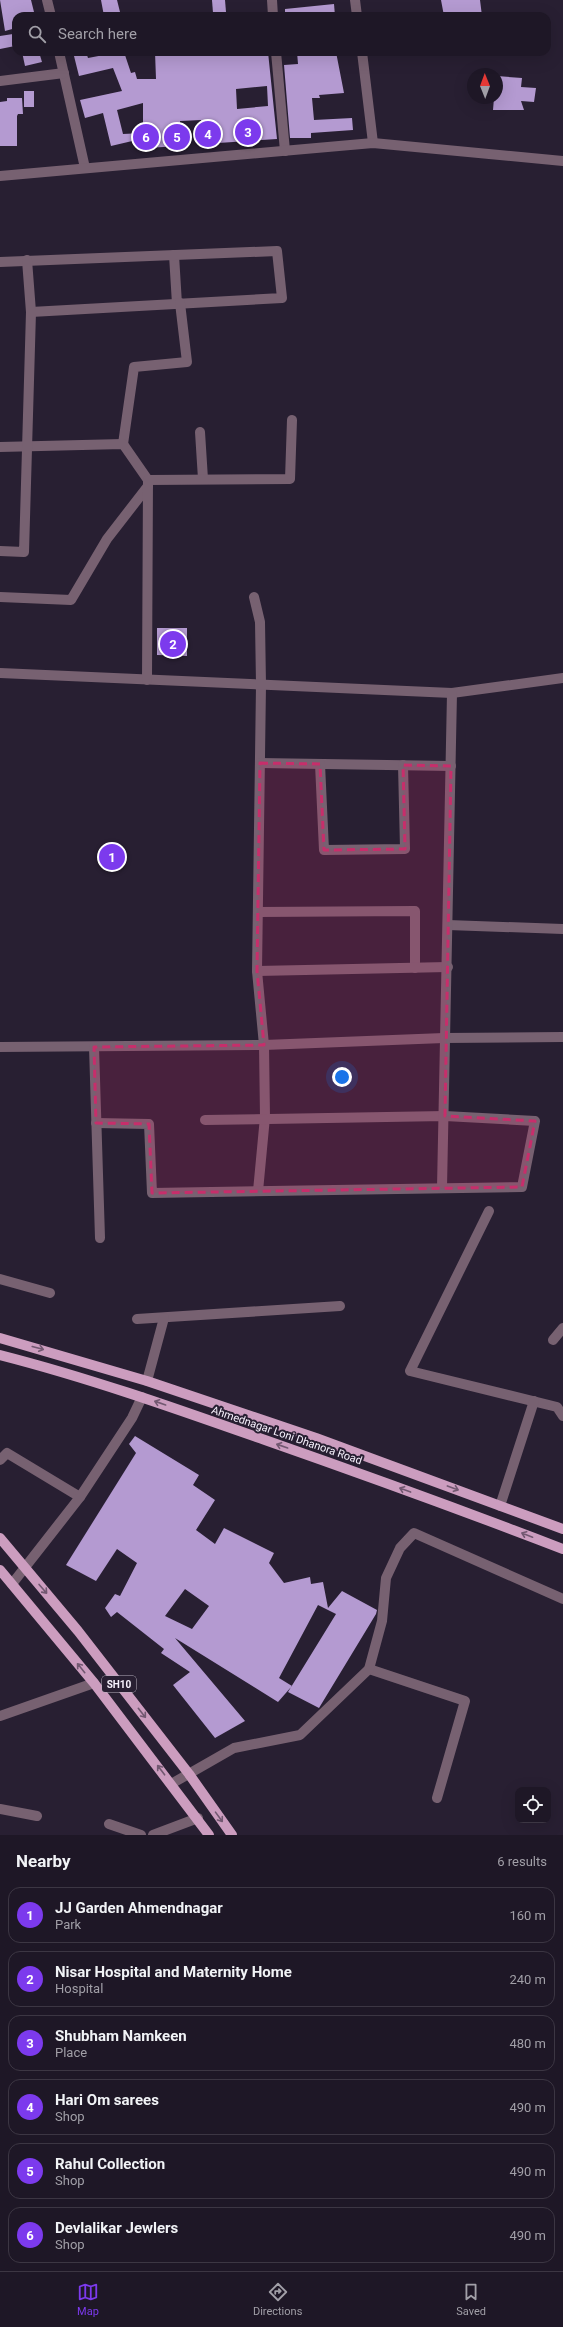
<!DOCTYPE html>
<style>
:root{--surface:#1e1726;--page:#26202e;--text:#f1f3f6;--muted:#a19fa7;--line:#3c3643;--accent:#7c3aed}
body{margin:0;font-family:Roboto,sans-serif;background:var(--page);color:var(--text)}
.controls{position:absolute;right:12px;bottom:12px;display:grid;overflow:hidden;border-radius:8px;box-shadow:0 4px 16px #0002}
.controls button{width:36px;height:36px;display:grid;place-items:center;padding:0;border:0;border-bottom:1px solid var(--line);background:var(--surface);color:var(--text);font:20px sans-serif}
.compass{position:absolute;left:467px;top:68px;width:36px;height:36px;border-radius:50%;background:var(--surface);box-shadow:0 4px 16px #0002;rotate:359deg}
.you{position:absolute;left:342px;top:1077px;width:14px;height:14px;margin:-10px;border:3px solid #fff;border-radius:50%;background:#1a73e8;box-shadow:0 0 0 6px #1a73e833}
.badge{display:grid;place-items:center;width:26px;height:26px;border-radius:50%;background:var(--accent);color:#fff;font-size:13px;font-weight:700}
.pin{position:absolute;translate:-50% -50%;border:2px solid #fff;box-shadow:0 1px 4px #0006}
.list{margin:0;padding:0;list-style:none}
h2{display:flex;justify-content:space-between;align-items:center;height:52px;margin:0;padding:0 16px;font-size:17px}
h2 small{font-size:13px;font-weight:400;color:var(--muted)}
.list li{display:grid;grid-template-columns:26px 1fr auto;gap:12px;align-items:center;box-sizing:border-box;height:56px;margin:0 8px 8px;padding:0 8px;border:1px solid var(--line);border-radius:12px}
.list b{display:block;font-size:15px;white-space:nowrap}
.list p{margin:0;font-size:13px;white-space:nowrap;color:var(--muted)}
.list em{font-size:13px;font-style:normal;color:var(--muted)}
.icon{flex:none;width:22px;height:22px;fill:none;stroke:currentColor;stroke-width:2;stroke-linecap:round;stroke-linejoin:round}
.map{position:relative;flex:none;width:563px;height:1835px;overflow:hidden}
.search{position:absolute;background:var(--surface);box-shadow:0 4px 16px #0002;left:12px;right:12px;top:12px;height:44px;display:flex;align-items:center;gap:10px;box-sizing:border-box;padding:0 14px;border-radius:12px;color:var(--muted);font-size:15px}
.sheet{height:436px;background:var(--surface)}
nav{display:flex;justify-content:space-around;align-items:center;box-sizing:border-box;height:56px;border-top:1px solid var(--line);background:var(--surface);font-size:11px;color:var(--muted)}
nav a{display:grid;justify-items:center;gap:2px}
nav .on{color:var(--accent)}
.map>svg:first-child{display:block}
.building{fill:#b49ad1;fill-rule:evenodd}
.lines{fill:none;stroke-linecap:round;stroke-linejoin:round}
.minor{stroke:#776171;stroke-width:10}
.major{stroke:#cc9dbf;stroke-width:10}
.oneway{stroke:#725871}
.marked{fill:#c72e6b;fill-opacity:0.2;stroke:#c72e6b;stroke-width:3;stroke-dasharray:8 5;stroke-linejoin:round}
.labels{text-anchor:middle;stroke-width:4;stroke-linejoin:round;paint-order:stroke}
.shield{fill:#281f32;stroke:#b9b3c0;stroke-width:1}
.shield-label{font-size:10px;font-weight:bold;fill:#f7f2fd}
.street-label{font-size:11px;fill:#f7f2fd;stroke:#281f32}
</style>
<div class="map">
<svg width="563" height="1835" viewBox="0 0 563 1835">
<rect width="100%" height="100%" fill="#281f32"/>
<g class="building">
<polygon points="0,0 31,0 35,16 16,16 16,28 5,31"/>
<polygon points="101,0 117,0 121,16 104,16"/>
<polygon points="212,0 225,0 226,12 213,13"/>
<polygon points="441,0 480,0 482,16 444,16"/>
<polygon points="334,4 335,16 285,16 285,9"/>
<polygon points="13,34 15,46 0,49 0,36"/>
<polygon points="22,52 39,52 42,62 25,66"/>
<path d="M73,52H86L88,58L109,54L108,52H124L131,73L135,72L137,79H156L155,52H247V54L268,52L277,139L203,144L201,120L180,121L181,146L146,148L145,138L111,146L103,113L85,118L80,100L122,91L113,68L79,76ZM267,86L268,106L237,109L236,89ZM143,103V133L123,134L117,110Z"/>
<polygon points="297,52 336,52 344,93 319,95 320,98 312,98 314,120 352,118 353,130 311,133 311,138 290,138 284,65 298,64"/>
<polygon points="497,76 522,78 521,87 536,88 534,102 521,101 524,110 493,110 494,98 497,98"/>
<rect x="24" y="91" width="10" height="16"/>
<polygon points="7,98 22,98 23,114 18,114 17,116 17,146 0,146 0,102 7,101"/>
<polygon points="157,628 187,628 187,656 157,655"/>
<path d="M135,1436L199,1475L193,1485L215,1500L196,1530L215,1544L224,1528L274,1553L269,1563L284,1583L310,1577L311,1584L323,1582L328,1608L342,1591L377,1610L376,1614L319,1708L288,1692L336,1614L318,1605L279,1678L292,1686L278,1702L175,1638L245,1721L215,1738L173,1685L190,1672L161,1653L164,1649L117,1612L111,1617L105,1608L115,1594L120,1596L137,1563L117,1549L96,1581L66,1565L136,1453L129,1444ZM185,1589L209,1606L192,1629L165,1616Z"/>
</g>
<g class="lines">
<g class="minor">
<polyline points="47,0 51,16"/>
<polyline points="272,0 273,16"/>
<polyline points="355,0 357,16"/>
<polyline points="59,52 85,168"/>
<polyline points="276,52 285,151"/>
<polyline points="362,52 373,143"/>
<polyline points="0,81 64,73"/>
<polyline points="0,176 373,143 563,161"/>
<polyline points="174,255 177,304"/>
<polyline points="0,262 277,251 282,298 31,312"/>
<polyline points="200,432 203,479"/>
<polyline points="123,444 134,367 187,362 180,303"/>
<polyline points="0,447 123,444 148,480"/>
<polyline points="0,551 24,552 31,312 27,260"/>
<polyline points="0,597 71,600 107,539 148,486"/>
<polyline points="254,597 260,622 261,685 257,971 264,1045 265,1117 258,1191"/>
<polyline points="0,673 452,693 563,678"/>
<polyline points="147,680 148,480 290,479 292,420"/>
<polyline points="260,763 451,766"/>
<polyline points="320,764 324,850 405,849 403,765"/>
<polyline points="258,912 415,911 415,968"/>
<polyline points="448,925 563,929"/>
<polyline points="257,971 448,967"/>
<polyline points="0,1047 264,1045 444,1038 563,1037"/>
<polyline points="94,1047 100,1238"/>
<polyline points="96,1123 149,1124 152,1193 522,1187 535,1121 445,1116 205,1120"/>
<polyline points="442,1188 452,693"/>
<polyline points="489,1211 410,1371 557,1407 563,1416"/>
<polyline points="0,1279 50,1293"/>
<polyline points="137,1319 340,1306"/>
<polyline points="553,1340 563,1328"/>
<polyline points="147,1381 164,1318"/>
<polyline points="0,1460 7,1453 80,1497"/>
<polyline points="500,1506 534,1401"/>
<polyline points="12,1584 80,1497 132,1418 142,1397"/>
<polyline points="369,1669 465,1701 437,1798"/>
<polyline points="0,1716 94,1683"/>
<polyline points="171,1784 234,1748 300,1735 369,1669 382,1621 386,1578 400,1548 414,1533 563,1599"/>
<polyline points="0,1809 37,1816"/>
<polyline points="109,1824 141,1835"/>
<polyline points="153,1835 198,1818"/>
</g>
<g class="major">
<polyline points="0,1338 147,1381 316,1438 563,1529"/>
<path d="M0,1355C90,1378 177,1409 265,1440C365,1475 464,1511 563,1549"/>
<polyline points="0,1538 78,1631 189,1774 232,1835"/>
<polyline points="0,1570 94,1683 209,1835"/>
</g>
</g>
<defs><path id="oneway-shaft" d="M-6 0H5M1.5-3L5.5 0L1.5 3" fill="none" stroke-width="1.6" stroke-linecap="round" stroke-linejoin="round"/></defs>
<g class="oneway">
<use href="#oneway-shaft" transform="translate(38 1348) rotate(15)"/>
<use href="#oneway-shaft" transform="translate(160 1403) rotate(-161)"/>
<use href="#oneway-shaft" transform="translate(282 1446) rotate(-161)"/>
<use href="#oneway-shaft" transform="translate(453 1488) rotate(20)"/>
<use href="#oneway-shaft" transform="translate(405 1490) rotate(-160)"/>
<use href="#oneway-shaft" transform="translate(527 1535) rotate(-159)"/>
<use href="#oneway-shaft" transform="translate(43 1589) rotate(49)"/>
<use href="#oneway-shaft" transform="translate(81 1668) rotate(-129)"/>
<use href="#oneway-shaft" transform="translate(142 1713) rotate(52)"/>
<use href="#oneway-shaft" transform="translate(161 1770) rotate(-127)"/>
<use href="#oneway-shaft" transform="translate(219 1817) rotate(54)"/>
</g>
<path class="marked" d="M260,763L320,764L324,850L405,849L403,765L451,766L445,1116L535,1121L522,1187L152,1193L149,1124L96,1123L94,1047L264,1045L257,971Z"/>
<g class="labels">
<rect class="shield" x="102" y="1676" width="34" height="16" rx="3"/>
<g class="shield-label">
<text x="119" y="1688">SH10</text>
</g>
<g class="street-label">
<text transform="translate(287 1435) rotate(19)" y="4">Ahmednagar Loni Dhanora Road</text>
</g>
</g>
</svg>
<div class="controls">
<button><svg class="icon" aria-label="locate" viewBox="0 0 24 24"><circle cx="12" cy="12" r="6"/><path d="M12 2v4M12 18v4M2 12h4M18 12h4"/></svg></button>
</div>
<svg class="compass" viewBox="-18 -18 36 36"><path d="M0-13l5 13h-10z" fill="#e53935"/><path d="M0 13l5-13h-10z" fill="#a19fa7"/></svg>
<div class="you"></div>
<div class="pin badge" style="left:112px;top:857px">1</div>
<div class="pin badge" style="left:173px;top:644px">2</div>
<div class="pin badge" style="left:248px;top:132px">3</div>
<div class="pin badge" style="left:208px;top:134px">4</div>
<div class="pin badge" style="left:177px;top:137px">5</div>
<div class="pin badge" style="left:146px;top:137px">6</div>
<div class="search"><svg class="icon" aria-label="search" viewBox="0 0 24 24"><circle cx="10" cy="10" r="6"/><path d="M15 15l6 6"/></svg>Search here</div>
</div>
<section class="sheet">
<h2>Nearby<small>6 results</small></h2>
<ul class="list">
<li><span class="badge">1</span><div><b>JJ Garden Ahmendnagar</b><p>Park</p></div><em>160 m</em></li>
<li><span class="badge">2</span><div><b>Nisar Hospital and Maternity Home</b><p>Hospital</p></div><em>240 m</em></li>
<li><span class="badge">3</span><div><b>Shubham Namkeen</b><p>Place</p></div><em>480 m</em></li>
<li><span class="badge">4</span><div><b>Hari Om sarees</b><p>Shop</p></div><em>490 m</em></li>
<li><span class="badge">5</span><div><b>Rahul Collection</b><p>Shop</p></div><em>490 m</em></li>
<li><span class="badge">6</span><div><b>Devlalikar Jewlers</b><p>Shop</p></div><em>490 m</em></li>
</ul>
</section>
<nav>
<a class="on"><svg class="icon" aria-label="map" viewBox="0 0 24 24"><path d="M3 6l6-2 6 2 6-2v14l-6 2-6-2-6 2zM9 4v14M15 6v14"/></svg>Map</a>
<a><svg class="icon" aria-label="directions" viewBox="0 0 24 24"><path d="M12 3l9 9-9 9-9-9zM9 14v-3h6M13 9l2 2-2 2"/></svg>Directions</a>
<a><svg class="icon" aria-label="saved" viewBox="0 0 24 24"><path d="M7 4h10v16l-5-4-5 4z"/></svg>Saved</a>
</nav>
